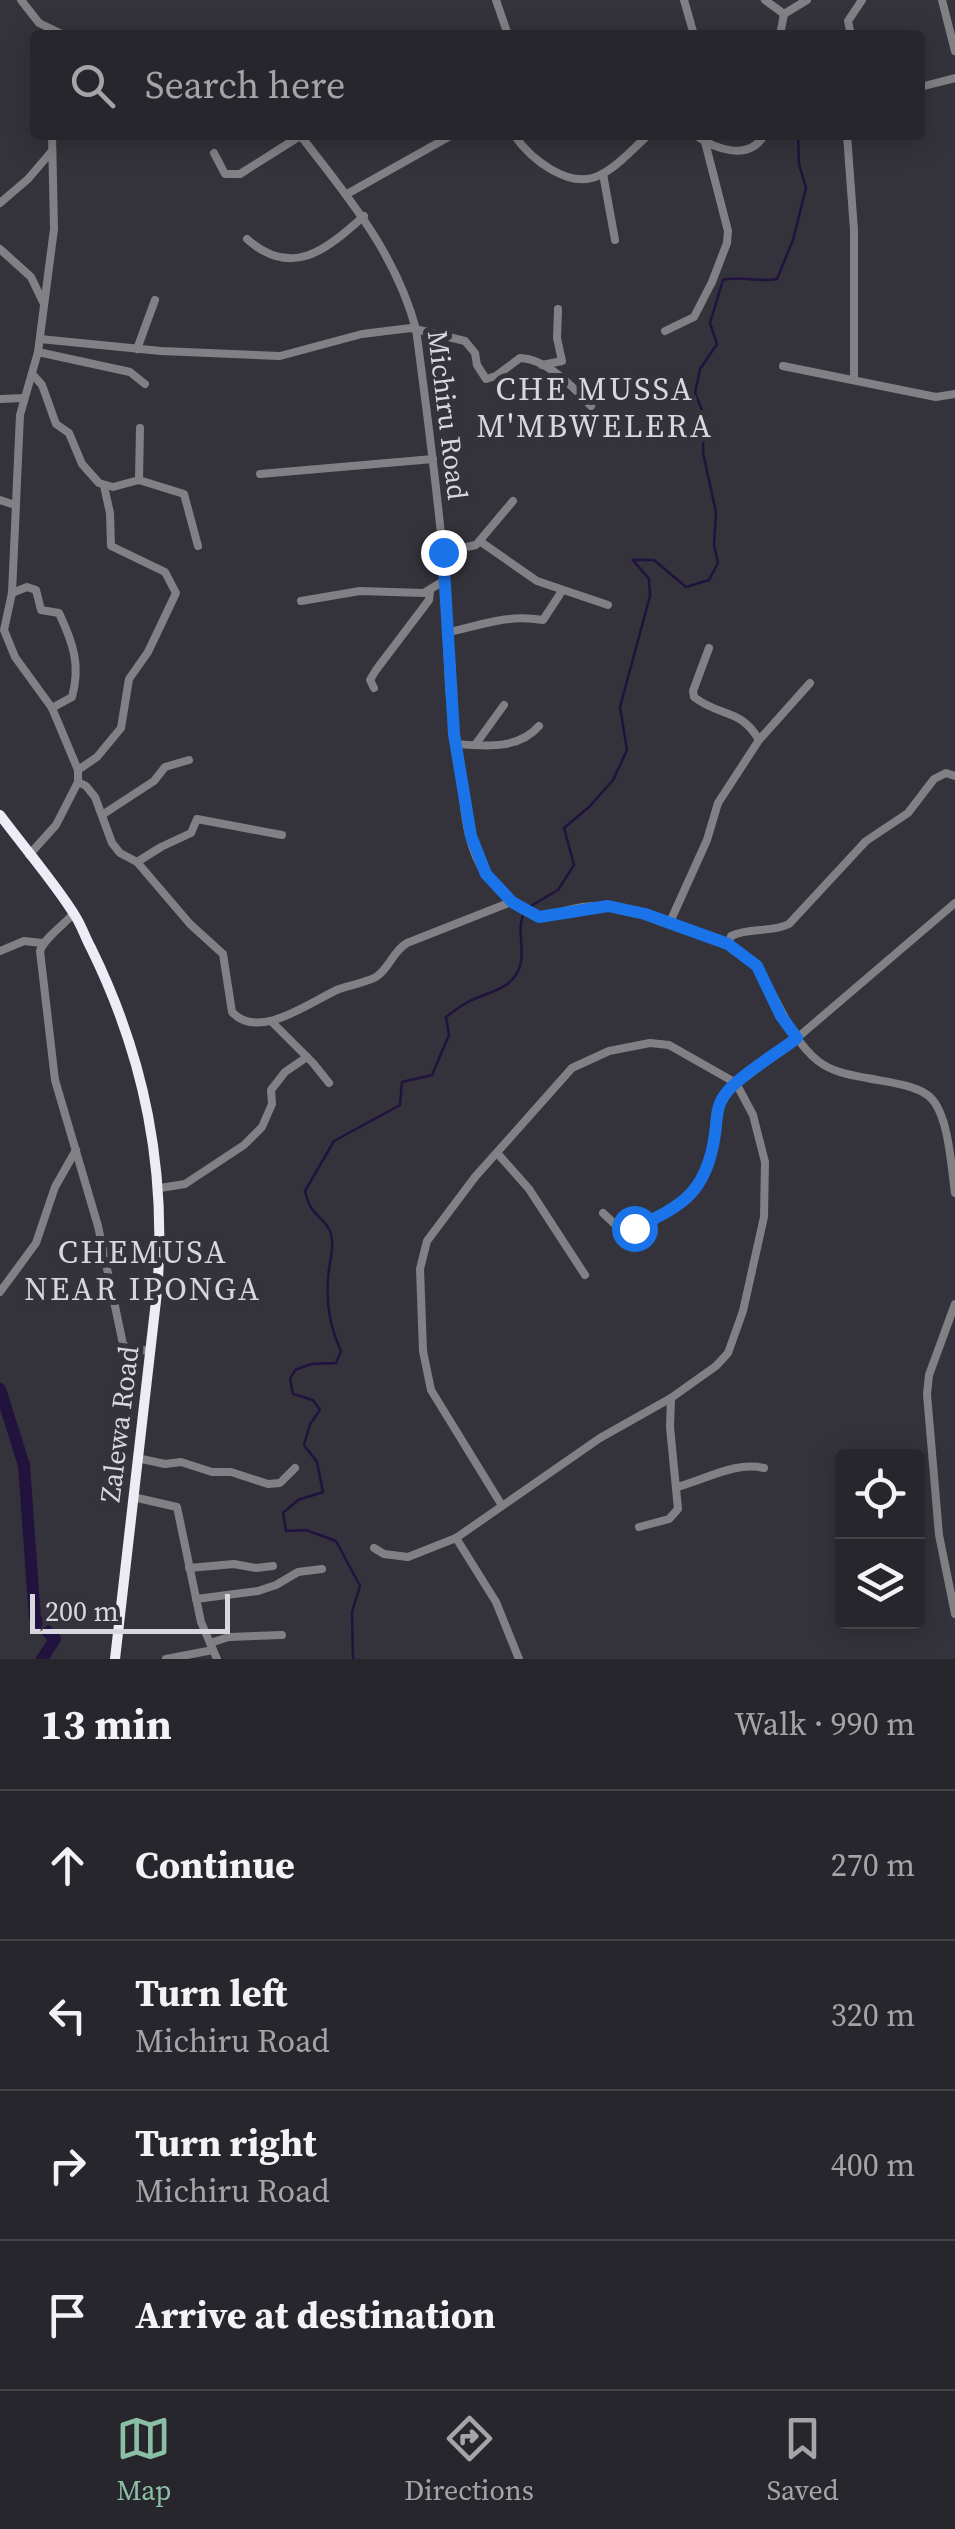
<!DOCTYPE html>
<meta charset="utf-8">
<style>
:root{--surface:#27262c;--page:#2f2e34;--text:#f1f3f6;--muted:#a4a5a9;--line:#434348;--accent:#8abfa5}
body{margin:0;font-family:"Source Serif 4",serif;background:var(--page);color:var(--text)}
.controls{position:absolute;right:30px;bottom:30px;display:grid;overflow:hidden;border-radius:10px;box-shadow:0 5px 25px #0003}
.controls button{width:90px;height:90px;display:grid;place-items:center;padding:0;border:0;border-bottom:2px solid var(--line);background:var(--surface);color:var(--text);font:50px sans-serif}
.scale{position:absolute;left:30px;bottom:25px;width:200px;box-sizing:border-box;padding-left:10px;border:5px solid #d8d7dd;border-top:0;font-size:28px;line-height:35px;white-space:nowrap;color:#d8d7dd;-webkit-text-stroke:8px #34333b;paint-order:stroke}
.stop{position:absolute;width:30px;height:30px;margin:-22px;border:8px solid #1a73e8;border-radius:50%;background:#fff}
.stop.end{background:#1a73e8;border-color:#fff;box-shadow:0 2px 10px #0008}
.list{margin:0;padding:0;list-style:none}
h2{display:flex;justify-content:space-between;align-items:center;height:130px;margin:0;padding:0 40px;font-size:42px}
h2 small{font-size:32px;font-weight:400;color:var(--muted)}
.list li{display:grid;grid-template-columns:65px 1fr auto;gap:30px;align-items:center;box-sizing:border-box;height:150px;padding:0 40px;border-top:2px solid var(--line)}
.list b{display:block;font-size:38px;white-space:nowrap}
.list p{margin:0;font-size:32px;white-space:nowrap;color:var(--muted)}
.list em{font-size:32px;font-style:normal;color:var(--muted)}
.icon{flex:none;width:55px;height:55px;fill:none;stroke:currentColor;stroke-width:2;stroke-linecap:round;stroke-linejoin:round}
.map{position:relative;flex:none;width:955px;height:1659px;overflow:hidden}
.search{position:absolute;background:var(--surface);box-shadow:0 5px 25px #0003;left:30px;right:30px;top:30px;height:110px;display:flex;align-items:center;gap:25px;box-sizing:border-box;padding:0 35px;border-radius:10px;color:var(--muted);font-size:38px}
.sheet{height:730px;background:var(--surface)}
nav{display:flex;justify-content:space-around;align-items:center;box-sizing:border-box;height:140px;border-top:2px solid var(--line);background:var(--surface);font-size:28px;color:var(--muted)}
nav a{display:grid;justify-items:center;gap:5px}
nav .on{color:var(--accent)}
.map>svg:first-child{display:block}
.lines{fill:none;stroke-linecap:round;stroke-linejoin:round}
.stream{stroke:#21123e;stroke-width:2.5}
.river{stroke:#21123e;stroke-width:12}
.minor{stroke:#818185;stroke-width:8}
.highway{stroke:#edebf6;stroke-width:10}
.route{stroke:#1a73e8;stroke-width:12}
.labels{text-anchor:middle;stroke-width:10;stroke-linejoin:round;paint-order:stroke}
.street-label{font-size:28px;fill:#d8d7dd;stroke:#34333b}
.quarter-label{font-size:32px;letter-spacing:2.5px;fill:#d8d7dd;stroke:#34333b}
</style>
<div class="map">
<svg width="955" height="1659" viewBox="0 0 955 1659">
<rect width="100%" height="100%" fill="#34333b"/>
<g class="lines">
<g class="stream">
<path d="M524,910L558,890L574,865L564,828L589,807L613,780L627,750L620,707L650,596L649,579L633,560H654L686,587L709,580L718,563L714,545L716,512L703,453L704,415L695,393L700,369L717,344L710,323L723,280C743,275 757,283 777,279L793,240L806,188L799,164L798,135"/>
<path d="M353,1659L352,1612L360,1586L336,1541L306,1530L286,1531L283,1513L298,1500L323,1492L317,1462L304,1445L310,1424L320,1410L313,1400L293,1394L290,1379L295,1370L311,1364L336,1363L341,1351C330,1328 326,1306 328,1280C328,1264 336,1247 330,1231C323,1215 311,1218 305,1191L334,1141L400,1105L402,1082L432,1075L449,1035L446,1017C453,1012 459,1007 466,1003C487,991 515,991 521,962C524,945 517,931 523,915"/>
</g>
<polyline class="river" points="0,1389 24,1465 35,1619 55,1639 42,1659"/>
<g class="minor">
<polyline points="21,0 39,23 64,35"/>
<polyline points="496,0 508,35"/>
<polyline points="684,0 694,35"/>
<polyline points="765,0 784,14"/>
<polyline points="942,0 955,51"/>
<polyline points="784,14 807,0"/>
<polyline points="780,35 784,14"/>
<polyline points="851,35 848,21 862,0"/>
<polyline points="920,87 955,78"/>
<path d="M300,135C348,197 395,252 416,329C426,404 436,479 443,555C448,602 446,650 450,698C452,723 457,748 460,773C464,805 466,848 486,874C542,948 551,898 612,907C652,913 691,928 727,944C773,964 777,1028 818,1061C832,1072 850,1075 867,1078C886,1082 910,1084 926,1094C949,1108 951,1167 955,1193"/>
<path d="M514,135C530,158 569,191 600,175C617,167 634,148 648,135"/>
<path d="M695,135C715,149 749,162 764,135"/>
<polyline points="847,135 854,230 854,380"/>
<polyline points="214,153 225,174 240,174 300,136"/>
<polyline points="603,174 615,240"/>
<polyline points="347,194 452,135"/>
<polyline points="0,203 28,179 52,151"/>
<path d="M247,239C292,279 326,250 364,216"/>
<polyline points="0,249 31,277 43,302"/>
<polyline points="665,331 694,317 712,282 727,243 728,231 705,142"/>
<path d="M40,339L161,351L280,356L362,334L411,328L465,341L475,353L477,365L486,379L496,376L520,358C547,359 573,387 591,406"/>
<polyline points="137,349 155,300"/>
<polyline points="38,352 130,372 145,384"/>
<polyline points="542,365 562,361 557,338 558,309"/>
<polyline points="783,366 916,393 936,397 955,394"/>
<polyline points="34,376 42,385 56,424 69,433 82,464 99,483 113,487 139,480 184,494 198,546"/>
<polyline points="0,399 24,398"/>
<polyline points="260,474 433,459"/>
<polyline points="139,480 140,428"/>
<polyline points="0,500 15,505"/>
<polyline points="481,542 537,581 608,605"/>
<polyline points="443,552 476,545 513,501"/>
<path d="M12,593L27,587L36,590L41,610L59,613C73,643 81,665 72,697L52,708"/>
<polyline points="301,601 360,591 424,593 445,580"/>
<path d="M448,632C483,625 507,614 543,620L562,591"/>
<path d="M709,648L693,691L694,697C719,717 741,708 759,740"/>
<polyline points="374,688 370,680 376,670 429,600 430,591"/>
<path d="M456,744C485,746 518,750 539,726"/>
<polyline points="475,745 504,705"/>
<polyline points="78,770 97,757 121,728 129,679 148,652 176,593 165,572 111,546 110,513 104,486"/>
<path d="M78,782L86,786L95,797L112,843L120,853L137,862L190,924L223,954L232,1012C259,1042 313,1000 339,989C351,985 364,983 376,977C390,968 392,952 407,943L511,902"/>
<polyline points="102,815 154,781 165,767 189,760"/>
<polyline points="29,855 56,825 78,782 78,770 52,708 15,657 4,630 12,593 20,415 38,352 54,229 52,135"/>
<polyline points="137,862 161,847 191,833 197,819 282,835"/>
<path d="M74,913C64,925 44,938 40,951L55,1080L98,1226L123,1344L127,1348L151,1351"/>
<polyline points="670,922 707,840 718,803 759,740 810,683"/>
<path d="M728,945L731,936C749,927 771,933 789,924L866,841L908,813L934,779L946,773L955,776"/>
<polyline points="0,951 24,941 42,943"/>
<polyline points="271,1021 313,1063 329,1083"/>
<polyline points="498,1154 529,1189 585,1275"/>
<polyline points="160,1188 185,1184 244,1145 262,1127 272,1104 271,1090 285,1072 307,1057"/>
<polyline points="603,1213 621,1230 627,1230 673,1210 689,1198 708,1167 718,1110 725,1093 797,1038 955,903"/>
<polyline points="0,1292 36,1243 55,1187 76,1150"/>
<polyline points="955,1304 929,1375 927,1394 939,1535 955,1614"/>
<polyline points="137,1458 165,1464 181,1462 212,1472 231,1472 268,1484 280,1483 295,1468"/>
<path d="M677,1487C705,1480 735,1461 764,1468"/>
<polyline points="133,1497 177,1507 201,1622 217,1659"/>
<polyline points="639,1527 669,1519 678,1509 670,1427 671,1398"/>
<polyline points="456,1538 496,1602 519,1659"/>
<polyline points="374,1548 384,1554 408,1557 456,1538 600,1438 671,1398 716,1366 728,1353 743,1311 764,1217 765,1162 753,1115 736,1083 669,1045 650,1043 609,1051 572,1068 475,1177 427,1241 420,1269 423,1351 431,1390 501,1504"/>
<polyline points="189,1568 234,1564 256,1568 273,1566"/>
<polyline points="196,1599 258,1591 276,1585 298,1572 322,1569"/>
<polyline points="210,1643 229,1637 282,1635"/>
<polyline points="166,1659 213,1650"/>
</g>
<path class="highway" d="M0,815C23,846 54,882 74,914C81,924 85,937 91,948C145,1058 167,1170 157,1292L115,1659"/>
</g>
<g class="lines">
<path class="route" d="M443,552L454,734L471,836L486,874L512,902L539,917L608,906L645,914L728,944L757,966L781,1016L797,1038C779,1052 734,1079 724,1096C716,1107 717,1121 715,1134C707,1192 683,1206 634,1228"/>
</g>
<g class="labels">
<g class="street-label">
<text transform="translate(448 415) rotate(83)" y="10">Michiru Road</text>
<text transform="translate(119 1424) rotate(-83)" y="10">Zalewa Road</text>
</g>
<g class="quarter-label">
<text x="595" y="400">CHE MUSSA<tspan x="595" dy="37">M'MBWELERA</tspan></text>
<text x="143" y="1263">CHEMUSA<tspan x="143" dy="37">NEAR IPONGA</tspan></text>
</g>
</g>
</svg>
<div class="controls">
<button><svg class="icon" aria-label="locate" viewBox="0 0 24 24"><circle cx="12" cy="12" r="6"/><path d="M12 2v4M12 18v4M2 12h4M18 12h4"/></svg></button>
<button><svg class="icon" aria-label="layers" viewBox="0 0 24 24"><path d="M12 4l9 5-9 5-9-5zM3 14l9 5 9-5"/></svg></button>
</div>
<div class="scale">200 m</div>
<div class="stop" style="left:634px;top:1228px"></div>
<div class="stop end" style="left:443px;top:552px"></div>
<div class="search"><svg class="icon" aria-label="search" viewBox="0 0 24 24"><circle cx="10" cy="10" r="6"/><path d="M15 15l6 6"/></svg>Search here</div>
</div>
<section class="sheet">
<h2>13 min<small>Walk · 990 m</small></h2>
<ul class="list">
<li><svg class="icon" aria-label="ahead" viewBox="0 0 24 24"><path d="M12 20V5M6 11l6-6 6 6"/></svg><div><b>Continue</b></div><em>270 m</em></li>
<li><svg class="icon" aria-label="left" viewBox="0 0 24 24"><path d="M17 20v-9H6M10 6l-5 5 5 5"/></svg><div><b>Turn left</b><p>Michiru Road</p></div><em>320 m</em></li>
<li><svg class="icon" aria-label="right" viewBox="0 0 24 24"><path d="M7 20v-9h11M14 6l5 5-5 5"/></svg><div><b>Turn right</b><p>Michiru Road</p></div><em>400 m</em></li>
<li><svg class="icon" aria-label="arrive" viewBox="0 0 24 24"><path d="M6 21V4h12l-3 4 3 4H6"/></svg><div><b>Arrive at destination</b></div></li>
</ul>
</section>
<nav>
<a class="on"><svg class="icon" aria-label="map" viewBox="0 0 24 24"><path d="M3 6l6-2 6 2 6-2v14l-6 2-6-2-6 2zM9 4v14M15 6v14"/></svg>Map</a>
<a><svg class="icon" aria-label="directions" viewBox="0 0 24 24"><path d="M12 3l9 9-9 9-9-9zM9 14v-3h6M13 9l2 2-2 2"/></svg>Directions</a>
<a><svg class="icon" aria-label="saved" viewBox="0 0 24 24"><path d="M7 4h10v16l-5-4-5 4z"/></svg>Saved</a>
</nav>
